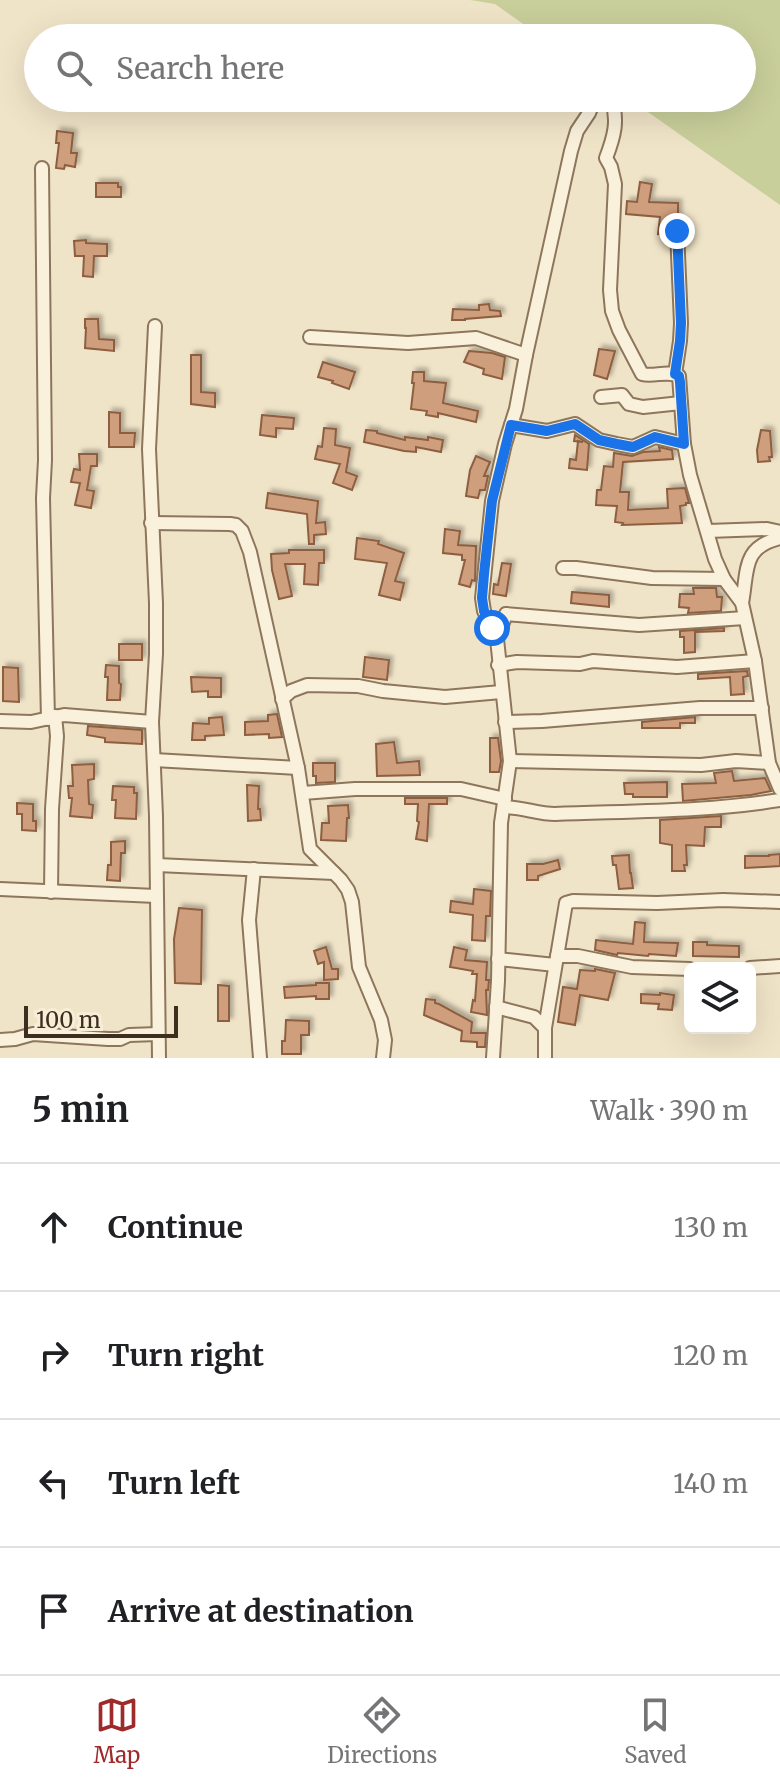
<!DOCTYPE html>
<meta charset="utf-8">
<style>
:root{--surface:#fff;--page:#f2f2f2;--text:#202124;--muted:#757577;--line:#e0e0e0;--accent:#9e2a2b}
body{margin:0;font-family:Merriweather,serif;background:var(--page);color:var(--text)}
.controls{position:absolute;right:24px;bottom:24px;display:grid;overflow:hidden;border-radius:12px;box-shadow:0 8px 32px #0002}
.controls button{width:72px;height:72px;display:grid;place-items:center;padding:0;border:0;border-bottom:2px solid var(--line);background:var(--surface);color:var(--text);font:40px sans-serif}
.scale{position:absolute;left:24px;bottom:20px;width:154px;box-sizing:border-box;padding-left:8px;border:4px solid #3d2e20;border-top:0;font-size:22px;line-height:28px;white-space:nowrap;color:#3d2e20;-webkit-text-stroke:6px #f7eed8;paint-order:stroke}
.stop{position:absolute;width:24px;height:24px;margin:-18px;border:6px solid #1a73e8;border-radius:50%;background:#fff}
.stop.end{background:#1a73e8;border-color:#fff;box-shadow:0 2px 8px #0008}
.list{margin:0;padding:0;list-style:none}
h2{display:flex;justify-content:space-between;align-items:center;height:104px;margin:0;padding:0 32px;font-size:34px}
h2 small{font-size:26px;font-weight:400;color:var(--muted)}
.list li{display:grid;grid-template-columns:52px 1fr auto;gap:24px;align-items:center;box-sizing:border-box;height:128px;padding:0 32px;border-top:2px solid var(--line)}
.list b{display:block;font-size:30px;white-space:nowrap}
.list em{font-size:26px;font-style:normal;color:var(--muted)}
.icon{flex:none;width:44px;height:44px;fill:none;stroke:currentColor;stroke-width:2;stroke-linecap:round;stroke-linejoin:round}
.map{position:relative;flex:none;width:780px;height:1058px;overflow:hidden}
.search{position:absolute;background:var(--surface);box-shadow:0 8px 32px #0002;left:24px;right:24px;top:24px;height:88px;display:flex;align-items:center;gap:20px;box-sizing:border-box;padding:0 28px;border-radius:44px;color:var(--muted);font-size:30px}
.sheet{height:616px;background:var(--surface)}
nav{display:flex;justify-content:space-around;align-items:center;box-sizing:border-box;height:112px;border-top:2px solid var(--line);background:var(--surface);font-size:22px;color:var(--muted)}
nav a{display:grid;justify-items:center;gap:4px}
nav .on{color:var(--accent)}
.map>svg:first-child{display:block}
.green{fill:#c9cf9b}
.building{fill:#cf9f7d;stroke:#8d5f41;stroke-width:2;filter:url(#shadow)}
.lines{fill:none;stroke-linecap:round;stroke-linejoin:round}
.minor-casing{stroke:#8d765c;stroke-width:16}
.minor{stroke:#faf1dc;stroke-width:12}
.route{stroke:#1a73e8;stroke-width:10}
</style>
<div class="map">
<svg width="780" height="1058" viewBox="0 0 780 1058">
<defs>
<filter id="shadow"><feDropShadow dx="3.5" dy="-3.5" stdDeviation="2" flood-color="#0004"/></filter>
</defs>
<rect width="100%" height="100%" fill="#f0e4c8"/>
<polygon class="green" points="470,0 780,0 780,205 628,98 742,98 742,38 543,38 495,4"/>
<g class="building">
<polygon points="57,131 73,133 71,153 77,153 75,167 65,165 64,169 56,168 59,143 56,143"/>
<polygon points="640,182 652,184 649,202 678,203 678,218 670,218 668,235 658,234 660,217 626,214 627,201 637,202"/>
<polygon points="96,183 118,183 118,187 121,187 121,197 96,197"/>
<polygon points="86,240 86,243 107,244 107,256 94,256 93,277 83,276 84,256 75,256 74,241"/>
<polygon points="489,304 490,310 500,311 501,316 465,319 465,320 452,320 453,309 479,310 479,305"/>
<polygon points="85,319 98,319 99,339 114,340 114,351 85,348 86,328 85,328"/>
<polygon points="599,349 615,351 607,379 594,375"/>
<polygon points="469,351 492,353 505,357 502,379 483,374 484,369 464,362"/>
<polygon points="191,355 201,355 201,392 215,393 215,407 191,404"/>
<polygon points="323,362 355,372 349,389 332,383 333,381 318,377"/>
<polygon points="413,372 424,372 424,381 446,383 443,403 478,411 476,422 438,413 438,417 426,415 427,411 411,409 414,383 412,383"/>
<polygon points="109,412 120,413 120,433 135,433 134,447 109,447"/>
<polygon points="262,415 294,418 293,429 276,428 276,437 260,435"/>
<polygon points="324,428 336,429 335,445 350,448 346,472 357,476 352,490 333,483 340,464 315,459 318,446 322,447"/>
<polygon points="366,430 377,431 377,433 405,440 405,437 428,440 428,437 443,440 441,452 416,447 416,452 404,451 364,442"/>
<polygon points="761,430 770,431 772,457 769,457 770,461 758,462 757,450"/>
<polygon points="575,435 589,444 587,470 569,468 570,459 576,460 578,441 583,442 574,441"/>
<polygon points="659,447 672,450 673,459 623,462 620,492 629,492 628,510 668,508 667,489 685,488 689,503 686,503 686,505 680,506 682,523 622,525 623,523 615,522 617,506 596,505 597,490 601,490 604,466 613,467 614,453 632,456 643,452 660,451"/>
<polygon points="79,454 97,454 97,466 91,466 87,490 94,491 91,508 75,505 80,483 71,482 74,469 80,470"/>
<polygon points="476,456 490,462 484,476 488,476 485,490 480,490 478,498 466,496 470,470"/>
<polygon points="268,493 318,501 316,523 325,522 326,534 314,535 314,544 309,544 307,514 266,508"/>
<polygon points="445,529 460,531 458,545 476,546 475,581 472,580 470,587 459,584 465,560 462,560 462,555 443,553"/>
<polygon points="357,538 379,541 378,544 404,553 395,581 404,583 400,600 379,595 387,563 355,559"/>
<polygon points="289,550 324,550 324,563 319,563 318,585 304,584 305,564 285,564 292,596 279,599 272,570 271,554 289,553"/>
<polygon points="502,563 511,564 506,596 493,594 494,584 498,585"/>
<polygon points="693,588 716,588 717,597 722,597 721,611 688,613 689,608 679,607 680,594 694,594"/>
<polygon points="572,592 609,595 609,607 571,603"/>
<polygon points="724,628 724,631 695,632 695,652 684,653 684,637 680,637 680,631"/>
<rect x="119" y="644" width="23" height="16"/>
<polygon points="365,657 389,660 387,680 363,677"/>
<polygon points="106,665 119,666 119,683 121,684 120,700 107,700 108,677 105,677"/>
<polygon points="3,667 18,668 19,702 3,701"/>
<polygon points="747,671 748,676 743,677 744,694 731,695 730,677 698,679 698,674"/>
<polygon points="191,677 221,678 221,697 208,697 208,691 192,692"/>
<polygon points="277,714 282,737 269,738 269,734 245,735 245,722 268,721 268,715"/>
<polygon points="222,717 224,735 205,736 205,740 192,740 193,723 209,724 209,718"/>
<polygon points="695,717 695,723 680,723 680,728 642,728 642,722"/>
<polygon points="88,726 142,730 142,744 105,742 105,738 87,735"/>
<polygon points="490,738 498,738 501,761 499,772 490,772"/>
<polygon points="394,742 397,763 419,761 420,775 377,776 376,744"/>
<polygon points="313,763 335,763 335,782 316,783 316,776 313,776"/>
<polygon points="94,764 94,779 88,780 89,804 93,805 92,818 70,816 72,798 69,798 68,786 73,786 72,765"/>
<polygon points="732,771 734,781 765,778 771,791 751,795 683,801 682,784 716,783 714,773"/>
<polygon points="667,782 667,797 633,797 633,794 625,794 624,783"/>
<polygon points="247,785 259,786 258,809 260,809 261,820 248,821"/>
<polygon points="113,786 134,787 134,793 137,793 136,819 115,818 116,800 112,800"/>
<polygon points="405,798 447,798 447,804 429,804 427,841 416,839 419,822 417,821 418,804 405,804"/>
<polygon points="17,803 33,804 33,821 36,821 36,831 22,830 22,814 17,814"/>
<polygon points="348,805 349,818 347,818 346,841 321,840 322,823 329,823 328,806"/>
<polygon points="721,816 721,827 705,827 704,846 686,845 687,865 684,865 685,871 672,871 672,845 660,843 660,820"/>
<polygon points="125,841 125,853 121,853 120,881 107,880 108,865 111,865 111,842"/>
<polygon points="780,854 780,866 745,868 745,856 769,856 769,855"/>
<polygon points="629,855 630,873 631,873 633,888 619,889 616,865 613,865 612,856"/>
<polygon points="558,860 560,869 538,876 538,880 527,880 527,864 543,864"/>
<polygon points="474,889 491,891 490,916 486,916 485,941 472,940 473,915 450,912 451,901 473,904"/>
<polygon points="179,908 202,910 201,984 175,983 174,939"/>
<polygon points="635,922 645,923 644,942 678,943 676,956 649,954 648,956 618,953 617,955 595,950 596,940 633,944"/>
<polygon points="693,942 707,942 707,945 739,946 739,957 693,956"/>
<polygon points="326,947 332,969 338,969 338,979 324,980 324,962 318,964 314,951"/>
<polygon points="454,947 467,950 465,960 487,962 486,980 489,980 488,990 486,990 487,1015 471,1012 473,1000 475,1001 477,974 472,974 473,971 450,967"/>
<polygon points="595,969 615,973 608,1000 580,995 575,1025 558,1022 563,987 577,989 580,970 595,971"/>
<polygon points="316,983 329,983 329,999 316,999 316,996 285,998 284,987 316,985"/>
<polygon points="218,985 229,986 229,1021 218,1021"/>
<polygon points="660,993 674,995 672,1010 658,1009 659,1004 641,1003 641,994 660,995"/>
<polygon points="426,999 435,1000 435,1003 439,1004 472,1022 471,1033 486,1033 485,1047 477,1047 477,1042 461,1041 462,1031 424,1015"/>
<polygon points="286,1020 309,1021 309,1035 301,1035 301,1054 282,1054 282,1041 285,1041"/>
</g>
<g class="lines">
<g class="minor-casing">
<g id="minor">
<path d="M611,98C619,120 614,137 606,158L611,167L615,184L610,290L612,311L619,330L642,374C654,377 668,370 679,376L684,444L690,475L715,559L724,579L742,603L755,661L769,763L780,789"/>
<polyline points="42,168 45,460 43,498 48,719"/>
<polyline points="155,326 149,449 156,603 156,654 152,722 156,816 159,1058"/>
<polyline points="310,337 408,343 476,338 526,355"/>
<polyline points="675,374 680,341 681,323 677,231"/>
<polyline points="601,397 622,395 629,404 643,407 681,403"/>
<polyline points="511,425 547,431 575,424 599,440 617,444 633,447 655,437 684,444"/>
<polyline points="151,523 230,524 236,525 242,531 250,552 298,768 310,849 341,880 348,890 352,902 359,967 381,1020 385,1040 383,1058"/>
<polyline points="708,531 767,529 780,532"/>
<polyline points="563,568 576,568 652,578 724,579"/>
<path d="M742,603C748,570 742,547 780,538"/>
<polyline points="497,639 506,614 639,625 745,618"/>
<polyline points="498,665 517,662 580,664 593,661 677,667 755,661"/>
<polyline points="282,699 291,691 307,685 358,686 383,691 445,697 501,692"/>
<polyline points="0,721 31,722 64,715 152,722"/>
<polyline points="505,722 542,721 700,708 762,708"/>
<polyline points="154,760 298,768"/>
<polyline points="510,761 701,765 736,761 769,763"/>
<polyline points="303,793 355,789 461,789 505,799"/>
<path d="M504,807C522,807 538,814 555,814C630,811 706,812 780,800"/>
<polyline points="157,865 334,873"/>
<polyline points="254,869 249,920 260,1058"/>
<polyline points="0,889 156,896"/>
<polyline points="51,892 52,809 57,736 55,716"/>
<polyline points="557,956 578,956 632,967 690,969"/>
<polyline points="498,959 555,965"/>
<polyline points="750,968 780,966"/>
<polyline points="496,1007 534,1017 545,1028"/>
<polyline points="0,1040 15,1039 33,1034 108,1039 120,1039 129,1035 158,1034"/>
<polyline points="493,1058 498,981 501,823 510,761 497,639 484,611 482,598 492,501 505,444 516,409 526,355 571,151 577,131 589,113 595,98"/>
<polyline points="545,1058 545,1028 566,903 573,901 657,903 723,900 780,902"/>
</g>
</g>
<use href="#minor" class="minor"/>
</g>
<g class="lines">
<polyline class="route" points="492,628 484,611 482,598 484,574 492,501 511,425 547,431 575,424 599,440 617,444 633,447 655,437 684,444 680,382 679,376 675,374 680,341 681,323 677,231"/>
</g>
</svg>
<div class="controls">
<button><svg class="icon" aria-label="layers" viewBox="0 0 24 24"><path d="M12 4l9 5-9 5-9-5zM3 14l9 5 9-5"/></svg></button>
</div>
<div class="scale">100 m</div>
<div class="stop" style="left:492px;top:628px"></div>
<div class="stop end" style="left:677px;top:231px"></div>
<div class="search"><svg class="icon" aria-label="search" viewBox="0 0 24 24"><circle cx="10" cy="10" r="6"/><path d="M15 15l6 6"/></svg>Search here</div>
</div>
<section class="sheet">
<h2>5 min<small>Walk · 390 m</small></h2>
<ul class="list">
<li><svg class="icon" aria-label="ahead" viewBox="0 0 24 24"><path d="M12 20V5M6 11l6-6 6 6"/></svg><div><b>Continue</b></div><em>130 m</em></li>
<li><svg class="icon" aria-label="right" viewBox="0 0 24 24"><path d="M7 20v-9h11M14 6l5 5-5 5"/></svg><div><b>Turn right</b></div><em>120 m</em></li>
<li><svg class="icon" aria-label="left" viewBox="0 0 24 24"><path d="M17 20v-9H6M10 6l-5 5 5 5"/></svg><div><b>Turn left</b></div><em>140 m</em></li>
<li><svg class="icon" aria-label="arrive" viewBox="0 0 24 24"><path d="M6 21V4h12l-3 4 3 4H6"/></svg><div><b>Arrive at destination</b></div></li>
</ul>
</section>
<nav>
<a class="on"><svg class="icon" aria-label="map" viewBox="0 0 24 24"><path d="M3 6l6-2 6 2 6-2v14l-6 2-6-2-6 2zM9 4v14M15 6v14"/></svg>Map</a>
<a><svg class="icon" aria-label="directions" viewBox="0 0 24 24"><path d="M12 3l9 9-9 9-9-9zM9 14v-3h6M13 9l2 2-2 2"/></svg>Directions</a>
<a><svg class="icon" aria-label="saved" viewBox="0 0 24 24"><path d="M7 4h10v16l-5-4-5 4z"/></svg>Saved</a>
</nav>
